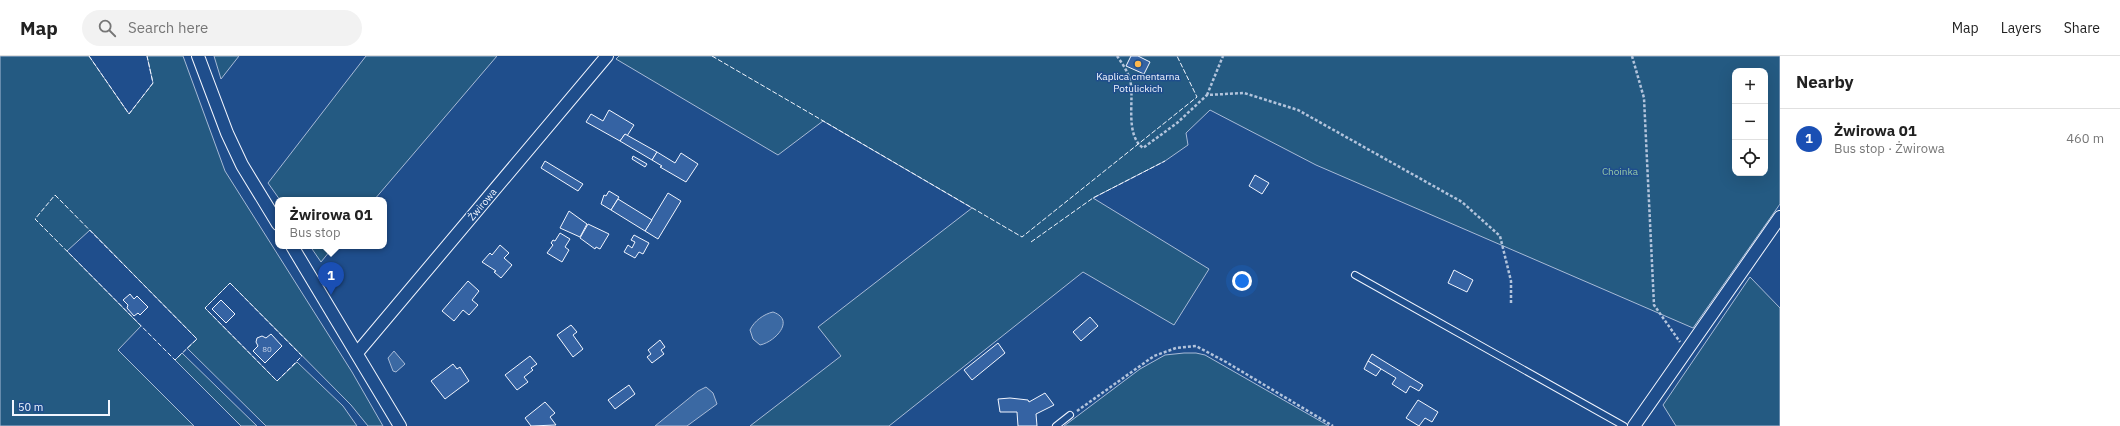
<!DOCTYPE html>
<meta charset="utf-8">
<style>
:root{--surface:#fff;--page:#f2f2f2;--text:#222;--muted:#767676;--line:#e0e0e0;--accent:#2563eb}
body{margin:0;font-family:"IBM Plex Sans",sans-serif;background:var(--page);color:var(--text)}
.controls{position:absolute;right:12px;top:12px;display:grid;overflow:hidden;border-radius:8px;box-shadow:0 4px 16px #0002}
.controls button{width:36px;height:36px;display:grid;place-items:center;padding:0;border:0;border-bottom:1px solid var(--line);background:var(--surface);color:var(--text);font:20px sans-serif}
.scale{position:absolute;left:12px;bottom:10px;width:98px;box-sizing:border-box;padding-left:4px;border:2px solid #f2f6ff;border-top:0;font-size:11px;line-height:14px;white-space:nowrap;color:#f2f6ff;-webkit-text-stroke:3px #1f4e8c;paint-order:stroke}
.you{position:absolute;left:1242px;top:225px;width:14px;height:14px;margin:-10px;border:3px solid #fff;border-radius:50%;background:#1a73e8;box-shadow:0 0 0 6px #1a73e833}
.badge{display:grid;place-items:center;width:26px;height:26px;border-radius:50%;background:var(--accent);color:#fff;font-size:13px;font-weight:700}
.pin{position:absolute;translate:-50% -33px;filter:drop-shadow(0 1px 2px #0008)}
.pin::after{content:'';position:absolute;top:21px;width:14px;height:12px;background:inherit;clip-path:polygon(0 0,100% 0,50% 100%)}
.popup{position:absolute;left:275px;top:141px;width:112px;height:52px;box-sizing:border-box;display:grid;place-content:center;border-radius:8px;background:var(--surface);filter:drop-shadow(0 1px 3px #0005);font-size:13px;white-space:nowrap;color:var(--muted)}
.popup b{font-size:15px;color:var(--text)}
.popup::after{content:'';position:absolute;left:50%;top:100%;margin-left:-8px;border:8px solid transparent;border-top-color:var(--surface)}
.list{margin:0;padding:0;list-style:none}
h2{display:flex;justify-content:space-between;align-items:center;height:52px;margin:0;padding:0 16px;font-size:17px}
h2 small{font-size:13px;font-weight:400;color:var(--muted)}
.list li{display:grid;grid-template-columns:26px 1fr auto;gap:12px;align-items:center;box-sizing:border-box;height:60px;padding:0 16px;border-top:1px solid var(--line)}
.list b{display:block;font-size:15px;white-space:nowrap}
.list p{margin:0;font-size:13px;white-space:nowrap;color:var(--muted)}
.list em{font-size:13px;font-style:normal;color:var(--muted)}
.icon{flex:none;width:22px;height:22px;fill:none;stroke:currentColor;stroke-width:2;stroke-linecap:round;stroke-linejoin:round}
.map{position:relative;flex:none;width:1780px;height:370px;overflow:hidden}
header{display:flex;align-items:center;gap:24px;box-sizing:border-box;height:56px;padding:0 20px;background:var(--surface);border-bottom:1px solid var(--line)}
header strong{font-size:19px}
nav{display:flex;gap:22px;margin-inline-start:auto;font-size:14px}
.search{width:280px;height:36px;background:var(--page);display:flex;align-items:center;gap:10px;box-sizing:border-box;padding:0 14px;border-radius:22px;color:var(--muted);font-size:15px}
main{display:flex}
aside{flex:1;background:var(--surface)}
.map>svg:first-child{display:block}
.green{fill:#245a82;stroke:#a8bbd7;fill-rule:evenodd}
.water{fill:#3b69a3;stroke:#a8bbd7}
.building{fill:#3563a3;stroke:#f2f6ff}
.lines{fill:none;stroke-linecap:round;stroke-linejoin:round}
.service-casing{stroke:#f2f6ff;stroke-width:8}
.minor-casing{stroke:#f2f6ff;stroke-width:14}
.path{stroke:#b3c4dc;stroke-width:2.5;stroke-dasharray:3 2;stroke-linecap:butt}
.service{stroke:#1f4e8c;stroke-width:6}
.minor{stroke:#1f4e8c;stroke-width:12}
.fence{stroke:#f2f6ff;stroke-width:1;stroke-dasharray:5 2;stroke-linecap:butt}
.poi-dot{fill:#ffb74d;stroke:#1f4e8c;stroke-width:1.5}
.labels{text-anchor:middle;stroke-width:3;stroke-linejoin:round;paint-order:stroke}
.number-label{font-size:8px;fill:#c3d1e8}
.poi-label{font-size:10px;fill:#f2f6ff;stroke:#1f4e8c}
.park-label{font-size:10px;fill:#97c8a6;stroke:#1f4e8c}
.street-label{font-size:10px;fill:#f2f6ff;stroke:#1f4e8c}
</style>
<header>
<strong>Map</strong>
<div class="search"><svg class="icon" aria-label="search" viewBox="0 0 24 24"><circle cx="10" cy="10" r="6"/><path d="M15 15l6 6"/></svg>Search here</div>
<nav><a>Map</a><a>Layers</a><a>Share</a></nav>
</header>
<main>
<div class="map">
<svg width="1780" height="370" viewBox="0 0 1780 370">
<rect width="100%" height="100%" fill="#1f4e8c"/>
<g class="green">
<polygon points="0,0 89,0 129,58 153,27 147,0 183,0 225,115 352,316 383,370 368,370 351,349 230,227 205,252 277,325 297,306 343,350 357,370 266,370 187,292 197,283 90,174 67,195 141,270 118,294 194,370 0,370"/>
<polygon points="214,0 239,0 221,23"/>
<polygon points="366,0 497,0 374,144 280,144 268,127"/>
<path d="M619,0H1780V148L1693,272L1316,109L1210,54L1186,77L1188,89L1165,105L1093,142L1209,213L1174,269L1083,216L889,370H750L841,300L818,271L972,152L823,65L778,99L616,3ZM1735,15H1765V117H1735Z"/>
<polygon points="310,190 334,190 321,206"/>
<polygon points="1750,221 1780,252 1780,370 1676,370 1663,349"/>
<polygon points="182,297 257,370 241,370 175,304"/>
<polygon points="1184,297 1196,297 1205,299 1329,370 1064,370 1140,313 1165,299"/>
</g>
<g class="water">
<path d="M773,256C796,264 775,286 760,289L753,283L750,274C754,265 764,258 773,256Z"/>
<polygon points="394,295 405,308 396,316 393,315 388,302"/>
<polygon points="706,331 713,337 717,348 687,370 655,370 698,335"/>
</g>
<g class="building">
<polygon points="1131,0 1138,0 1150,6 1144,18 1126,10"/>
<polygon points="609,54 634,69 627,80 625,78 620,85 586,66 591,58 603,65"/>
<polygon points="625,78 657,96 652,104 620,85"/>
<polygon points="657,96 675,107 681,97 698,108 686,126 660,111 662,110 652,104"/>
<polygon points="633,100 647,108 645,111 632,103"/>
<polygon points="545,105 583,128 578,135 541,112"/>
<polygon points="1255,119 1269,127 1262,138 1249,130"/>
<polygon points="609,135 619,141 611,154 601,148 604,139 606,140"/>
<polygon points="668,137 681,145 658,183 645,175"/>
<polygon points="618,143 652,164 645,175 611,154"/>
<polygon points="569,155 587,168 580,181 560,172"/>
<polygon points="588,168 609,178 600,193 596,191 595,193 580,182"/>
<polygon points="560,177 570,183 565,191 569,194 562,206 547,197 553,189 551,187 553,184 555,185"/>
<polygon points="634,179 649,187 643,198 639,196 635,202 624,196 628,189 632,192 635,186 631,184"/>
<polygon points="500,189 509,197 504,202 512,209 501,222 494,216 496,215 482,206 490,197 492,199"/>
<polygon points="1454,214 1473,224 1467,236 1448,227"/>
<polygon points="468,225 479,235 472,244 478,249 469,259 463,254 454,265 442,255"/>
<polygon points="130,238 134,243 137,240 148,251 140,259 138,257 134,260 127,252 128,249 123,244"/>
<polygon points="221,244 235,258 226,267 212,253"/>
<polygon points="1090,261 1098,270 1081,285 1073,276"/>
<polygon points="571,269 577,276 573,279 583,293 573,301 557,279"/>
<polygon points="271,278 282,290 265,307 253,295 258,290 256,286 257,282 262,280 266,282"/>
<polygon points="660,284 665,291 661,294 664,298 652,307 647,301 651,298 648,294"/>
<polygon points="998,287 1005,297 972,324 964,314"/>
<polygon points="1372,298 1423,329 1419,335 1410,330 1406,337 1392,328 1396,322 1368,305"/>
<polygon points="530,300 537,308 531,312 533,314 524,321 528,326 517,334 505,319"/>
<polygon points="1368,305 1381,313 1376,320 1364,313"/>
<polygon points="453,308 457,313 460,311 469,325 445,343 431,325"/>
<polygon points="629,329 635,338 615,353 608,344"/>
<polygon points="1045,337 1054,349 1036,358 1037,370 1018,370 1017,356 1000,356 998,343 1010,342 1028,344 1029,346"/>
<polygon points="1418,344 1438,356 1432,366 1425,362 1419,370 1406,362"/>
<polygon points="545,346 555,357 550,361 556,369 531,370 525,362"/>
</g>
<g class="lines">
<g class="service-casing">
<g id="service">
<polyline points="1355,219 1624,370"/>
<polyline points="1056,370 1070,359"/>
</g>
</g>
<g class="minor-casing">
<g id="minor">
<polyline points="198,0 227,77 242,109 278,168"/>
<polyline points="292,190 400,370"/>
<polyline points="357,297 607,0"/>
<polyline points="1634,370 1780,161"/>
</g>
</g>
<g class="path">
<path d="M1117,0C1122,7 1128,16 1130,24C1135,42 1124,78 1143,92L1177,67L1207,39L1244,37L1298,54L1462,146L1500,180L1511,225V247"/>
<polyline points="1632,0 1644,42 1654,249 1680,286"/>
<polyline points="1207,39 1223,0"/>
<polyline points="1077,355 1154,300 1176,292 1196,290 1226,306 1333,370"/>
</g>
<use href="#service" class="service"/>
<use href="#minor" class="minor"/>
<g class="fence">
<polyline points="89,0 129,58 153,27 147,0"/>
<polyline points="712,0 1022,181 1197,41 1177,0"/>
<polygon points="55,139 197,283 175,304 35,163"/>
<polyline points="1031,186 1093,142 1165,105"/>
<polygon points="230,227 302,300 277,325 205,252"/>
</g>
</g>
<circle class="poi-dot" cx="1138" cy="8" r="4"/>
<g class="labels">
<g class="number-label">
<text x="267" y="296">80</text>
</g>
<g class="poi-label">
<text x="1138" y="24">Kaplica cmentarna<tspan x="1138" dy="12">Potulickich</tspan></text>
</g>
<g class="park-label">
<text x="1620" y="119">Choinka</text>
</g>
<g class="street-label">
<text transform="translate(482 148) rotate(-50)" y="4">Żwirowa</text>
</g>
</g>
</svg>
<div class="controls">
<button>+</button>
<button>−</button>
<button><svg class="icon" aria-label="locate" viewBox="0 0 24 24"><circle cx="12" cy="12" r="6"/><path d="M12 2v4M12 18v4M2 12h4M18 12h4"/></svg></button>
</div>
<div class="scale">50 m</div>
<div class="you"></div>
<div class="pin badge" style="left:331px;top:239px;background:#1a4fb4">1</div>
<div class="popup"><b>Żwirowa 01</b>Bus stop</div>
</div>
<aside>
<h2>Nearby<small></small></h2>
<ul class="list">
<li><span class="badge" style="background:#1a4fb4">1</span><div><b>Żwirowa 01</b><p>Bus stop · Żwirowa</p></div><em>460 m</em></li>
</ul>
</aside>
</main>
